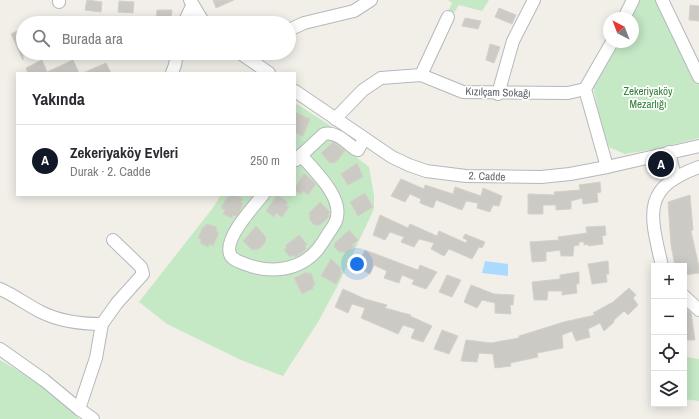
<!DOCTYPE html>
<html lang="tr">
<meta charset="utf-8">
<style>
:root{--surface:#fff;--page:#f2f2f3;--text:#2b2b33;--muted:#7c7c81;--line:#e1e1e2;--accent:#111827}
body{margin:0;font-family:"Archivo Narrow",sans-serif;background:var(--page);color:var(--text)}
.controls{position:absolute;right:12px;bottom:12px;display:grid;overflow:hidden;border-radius:0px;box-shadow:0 2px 10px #0003}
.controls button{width:36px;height:36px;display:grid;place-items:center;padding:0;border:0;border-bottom:1px solid var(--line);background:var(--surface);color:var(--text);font:20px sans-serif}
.compass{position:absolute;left:603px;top:12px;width:36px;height:36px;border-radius:50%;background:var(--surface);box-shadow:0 2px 10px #0003;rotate:318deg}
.you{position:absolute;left:357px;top:264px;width:14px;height:14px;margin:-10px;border:3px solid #fff;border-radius:50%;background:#1a73e8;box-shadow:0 0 0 6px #1a73e833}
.badge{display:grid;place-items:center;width:26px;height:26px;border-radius:50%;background:var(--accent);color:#fff;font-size:13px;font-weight:700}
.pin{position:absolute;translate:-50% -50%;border:2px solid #fff;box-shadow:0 1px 4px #0006}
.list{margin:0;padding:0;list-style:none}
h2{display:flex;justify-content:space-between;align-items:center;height:52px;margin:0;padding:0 16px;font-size:17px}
h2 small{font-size:13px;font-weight:400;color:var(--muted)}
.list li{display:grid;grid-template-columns:26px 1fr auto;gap:12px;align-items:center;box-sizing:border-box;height:72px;padding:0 16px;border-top:1px solid var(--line)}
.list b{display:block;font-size:15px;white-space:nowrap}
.list p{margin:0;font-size:13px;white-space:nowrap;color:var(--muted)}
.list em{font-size:13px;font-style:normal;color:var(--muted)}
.icon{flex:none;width:22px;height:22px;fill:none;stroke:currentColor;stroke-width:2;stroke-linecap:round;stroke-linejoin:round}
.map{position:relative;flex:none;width:699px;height:419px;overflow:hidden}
.search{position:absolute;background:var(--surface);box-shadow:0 2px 10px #0003;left:16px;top:16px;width:280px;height:44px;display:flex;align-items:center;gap:10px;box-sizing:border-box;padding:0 14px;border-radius:22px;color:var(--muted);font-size:15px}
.panel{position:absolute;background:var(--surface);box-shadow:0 2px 10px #0003;left:16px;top:72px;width:280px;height:124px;border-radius:0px}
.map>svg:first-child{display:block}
.green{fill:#c5e8c5}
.water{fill:#aadaff}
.building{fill:#cccac5;stroke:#d6d1c6}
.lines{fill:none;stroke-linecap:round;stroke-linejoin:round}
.minor-casing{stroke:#b5b8bc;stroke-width:14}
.minor{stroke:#fff;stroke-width:12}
.labels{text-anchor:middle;stroke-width:3.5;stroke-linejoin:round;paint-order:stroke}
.park-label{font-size:11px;fill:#348238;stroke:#fff}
.street-label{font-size:11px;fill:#5f6368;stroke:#fff}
</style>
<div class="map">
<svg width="699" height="419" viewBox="0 0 699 419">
<rect width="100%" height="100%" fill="#f1efe8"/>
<g class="green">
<polygon points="448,0 489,0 482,11 459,5 450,19 446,16 452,3"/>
<polygon points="639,0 658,0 699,85 699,138 655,149 625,154 609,147 600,120 593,85 616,42 633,42 633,18 630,18"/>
<polygon points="297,104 332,127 323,131 295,155 295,106"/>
<path d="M335,137L346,147L352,154L369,167L374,195V209L339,283L318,322L283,376L241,360L167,324L139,302L212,209L221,195H260L227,260L295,269L342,219L344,210L341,202L310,158C312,147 326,139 335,137Z"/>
<polygon points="299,163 303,163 333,202 333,219 312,250 283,266 268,266 240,258 233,251 235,236 267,195 295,195 295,166"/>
<polygon points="687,357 699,359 699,401 684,399 684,381"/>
<polygon points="0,360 44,386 67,405 79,419 0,419"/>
</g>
<polygon class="water" points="485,261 508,264 508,276 482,273"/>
<g class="building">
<polygon points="87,0 102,2 101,12 85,10"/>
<polygon points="213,0 234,0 216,8"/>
<polygon points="119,1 134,2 133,13 118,12"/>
<polygon points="690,5 699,6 699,21 689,20"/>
<polygon points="499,8 516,15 512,24 495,17"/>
<polygon points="157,10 172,10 171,21 156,20"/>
<polygon points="465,18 481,21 478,29 462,26"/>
<polygon points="23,28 23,60 11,34"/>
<polygon points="490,44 500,47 494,63 486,60"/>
<polygon points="42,60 47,72 73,60 79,73 28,73 26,68"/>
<polygon points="106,63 111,73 83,73"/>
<polygon points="295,112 310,119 303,136 295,133"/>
<polygon points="333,142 345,151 336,162 330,163 321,153"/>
<polygon points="357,163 363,177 348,185 341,174"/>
<polygon points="304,173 316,184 308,195 303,191 301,194 295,191 295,188"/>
<polygon points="401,179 424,189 425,185 453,194 455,187 481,196 483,188 502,196 499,206 493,205 490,212 477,208 478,203 466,201 462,210 436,200 433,208 420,203 421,199 410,194 405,202 391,196"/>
<polygon points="600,182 601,192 597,193 598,202 583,204 582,198 571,201 571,209 556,210 556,205 543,205 543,214 528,214 528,194 555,195 554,192 580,190 579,185"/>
<polygon points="365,193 373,207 358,216 350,202"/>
<polygon points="229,195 235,195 242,198 241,203 243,203 239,213 236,216 233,215 232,218 223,214 225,210 221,208 227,197 229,197"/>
<polygon points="277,195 288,202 286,205 289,207 282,217 276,213 274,217 266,211"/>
<polygon points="690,195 693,230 691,231 699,267 699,273 684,275 684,266 675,266 671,245 668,202"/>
<polygon points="320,202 330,212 328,214 330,216 320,225 314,225 310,220 309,213"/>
<polygon points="380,215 408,228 410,224 437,236 439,231 466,243 467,240 463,238 465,234 485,242 482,248 479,247 472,259 449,249 444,256 431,249 434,243 419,239 414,247 401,242 404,237 390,232 385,240 373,235"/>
<polygon points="206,224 217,227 216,231 219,233 213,246 210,244 208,247 200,243 201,239 198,238 203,227 205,227"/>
<polygon points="256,226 266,237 265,243 259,249 252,250 243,241"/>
<polygon points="605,226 606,235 602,236 603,244 588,246 588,244 584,245 584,242 579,242 579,245 574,246 573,256 561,256 560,250 546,252 546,261 532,262 530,242 559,240 558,237 587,233 586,227"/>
<polygon points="349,230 358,240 352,245 355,246 346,253 343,252 339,252 334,247 335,243"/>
<polygon points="299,235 307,244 305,246 306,249 296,257 295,257 293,255 290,257 284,250 287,248 285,246"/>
<polygon points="365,250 418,270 420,265 437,272 426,289 412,284 414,280 402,275 399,283 384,278 387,271 374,265 370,274 357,267"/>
<polygon points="331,259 341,268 340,271 342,272 336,284 321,276"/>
<polygon points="608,261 609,274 606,274 607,282 592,284 588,264"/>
<polygon points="307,272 308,274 311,273 315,285 312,286 314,288 302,294 294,278"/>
<polygon points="579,272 579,284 576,284 577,293 562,295 562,291 548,291 547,300 534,300 532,282 560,279 560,275"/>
<polygon points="447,275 461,280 452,297 439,292"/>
<polygon points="471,285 494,294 514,295 513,305 510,305 511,314 495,313 495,303 482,300 477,308 464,302"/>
<polygon points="629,288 636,295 633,298 638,305 628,315 624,311 614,320 614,322 604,331 600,323 588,329 590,337 576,341 572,331 562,335 563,348 537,353 538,357 510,363 511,366 495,368 493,354 479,353 477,362 461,361 466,340 491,343 519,338 519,336 564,322 595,315 593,313 613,302"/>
<polygon points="343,289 365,299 387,305 385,308 411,315 410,316 432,326 423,342 411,338 415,329 403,325 398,334 361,318 365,308 352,304 348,313 335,307"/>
<polygon points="684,306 691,313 695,340 684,340"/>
<polygon points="442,330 458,336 449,354 434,349"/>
</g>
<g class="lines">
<g class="minor-casing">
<g id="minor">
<polyline points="190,0 204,23"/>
<polyline points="662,0 699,77"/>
<polyline points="59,2 59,0"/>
<polyline points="624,18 633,0"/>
<polyline points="184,23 192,6"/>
<polyline points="289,30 304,23 354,11 371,0"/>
<polyline points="240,53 269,73"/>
<polyline points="172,73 175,65 177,53"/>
<polyline points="421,75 448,17"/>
<polyline points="295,91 392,157 409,165 426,171 466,176 541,177 570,174 607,167 699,146"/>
<polyline points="498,94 513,41 534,0"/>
<polyline points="335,119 363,90 381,78 421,75 463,92 568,93 585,89"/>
<polyline points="669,152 675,177"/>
<path d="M296,160L324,134C336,131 346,142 355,149L358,150L364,139"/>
<polyline points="607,167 585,89 612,42"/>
<path d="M263,195C253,207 224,238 230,254C232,260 240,262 245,264C270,274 300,271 318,249C321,245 325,239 328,234C335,224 339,219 337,207C334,189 312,168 301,155"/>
<path d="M662,266C650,214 641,188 699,167"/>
<path d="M0,289C14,295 27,305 41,312C61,322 81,324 102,324"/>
<polyline points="684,296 699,310"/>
<polyline points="0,349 44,380 79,409 96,358 102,324 117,303 143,274 141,267 113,240"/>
<polyline points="79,409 93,419"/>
</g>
</g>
<use href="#minor" class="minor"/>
</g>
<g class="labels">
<g class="park-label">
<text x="648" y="95">Zekeriyaköy<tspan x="648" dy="13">Mezarlığı</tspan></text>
</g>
<g class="street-label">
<text transform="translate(498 92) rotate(2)" y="4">Kızılçam Sokağı</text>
<text transform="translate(487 176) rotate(2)" y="4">2. Cadde</text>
</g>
</g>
</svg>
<div class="controls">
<button>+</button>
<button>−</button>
<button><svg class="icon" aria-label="locate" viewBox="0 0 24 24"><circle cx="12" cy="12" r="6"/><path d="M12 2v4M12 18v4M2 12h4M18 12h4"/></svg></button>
<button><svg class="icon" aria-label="layers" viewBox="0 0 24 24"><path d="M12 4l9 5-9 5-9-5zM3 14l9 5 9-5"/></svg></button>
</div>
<svg class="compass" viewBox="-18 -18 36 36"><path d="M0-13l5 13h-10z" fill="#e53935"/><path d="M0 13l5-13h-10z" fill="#7c7c81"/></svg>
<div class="you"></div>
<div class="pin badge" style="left:661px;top:164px">A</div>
<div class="search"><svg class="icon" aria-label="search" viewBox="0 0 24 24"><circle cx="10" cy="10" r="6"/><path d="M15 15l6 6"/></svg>Burada ara</div>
<section class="panel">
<h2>Yakında<small></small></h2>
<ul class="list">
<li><span class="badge">A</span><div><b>Zekeriyaköy Evleri</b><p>Durak · 2. Cadde</p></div><em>250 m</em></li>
</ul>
</section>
</div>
